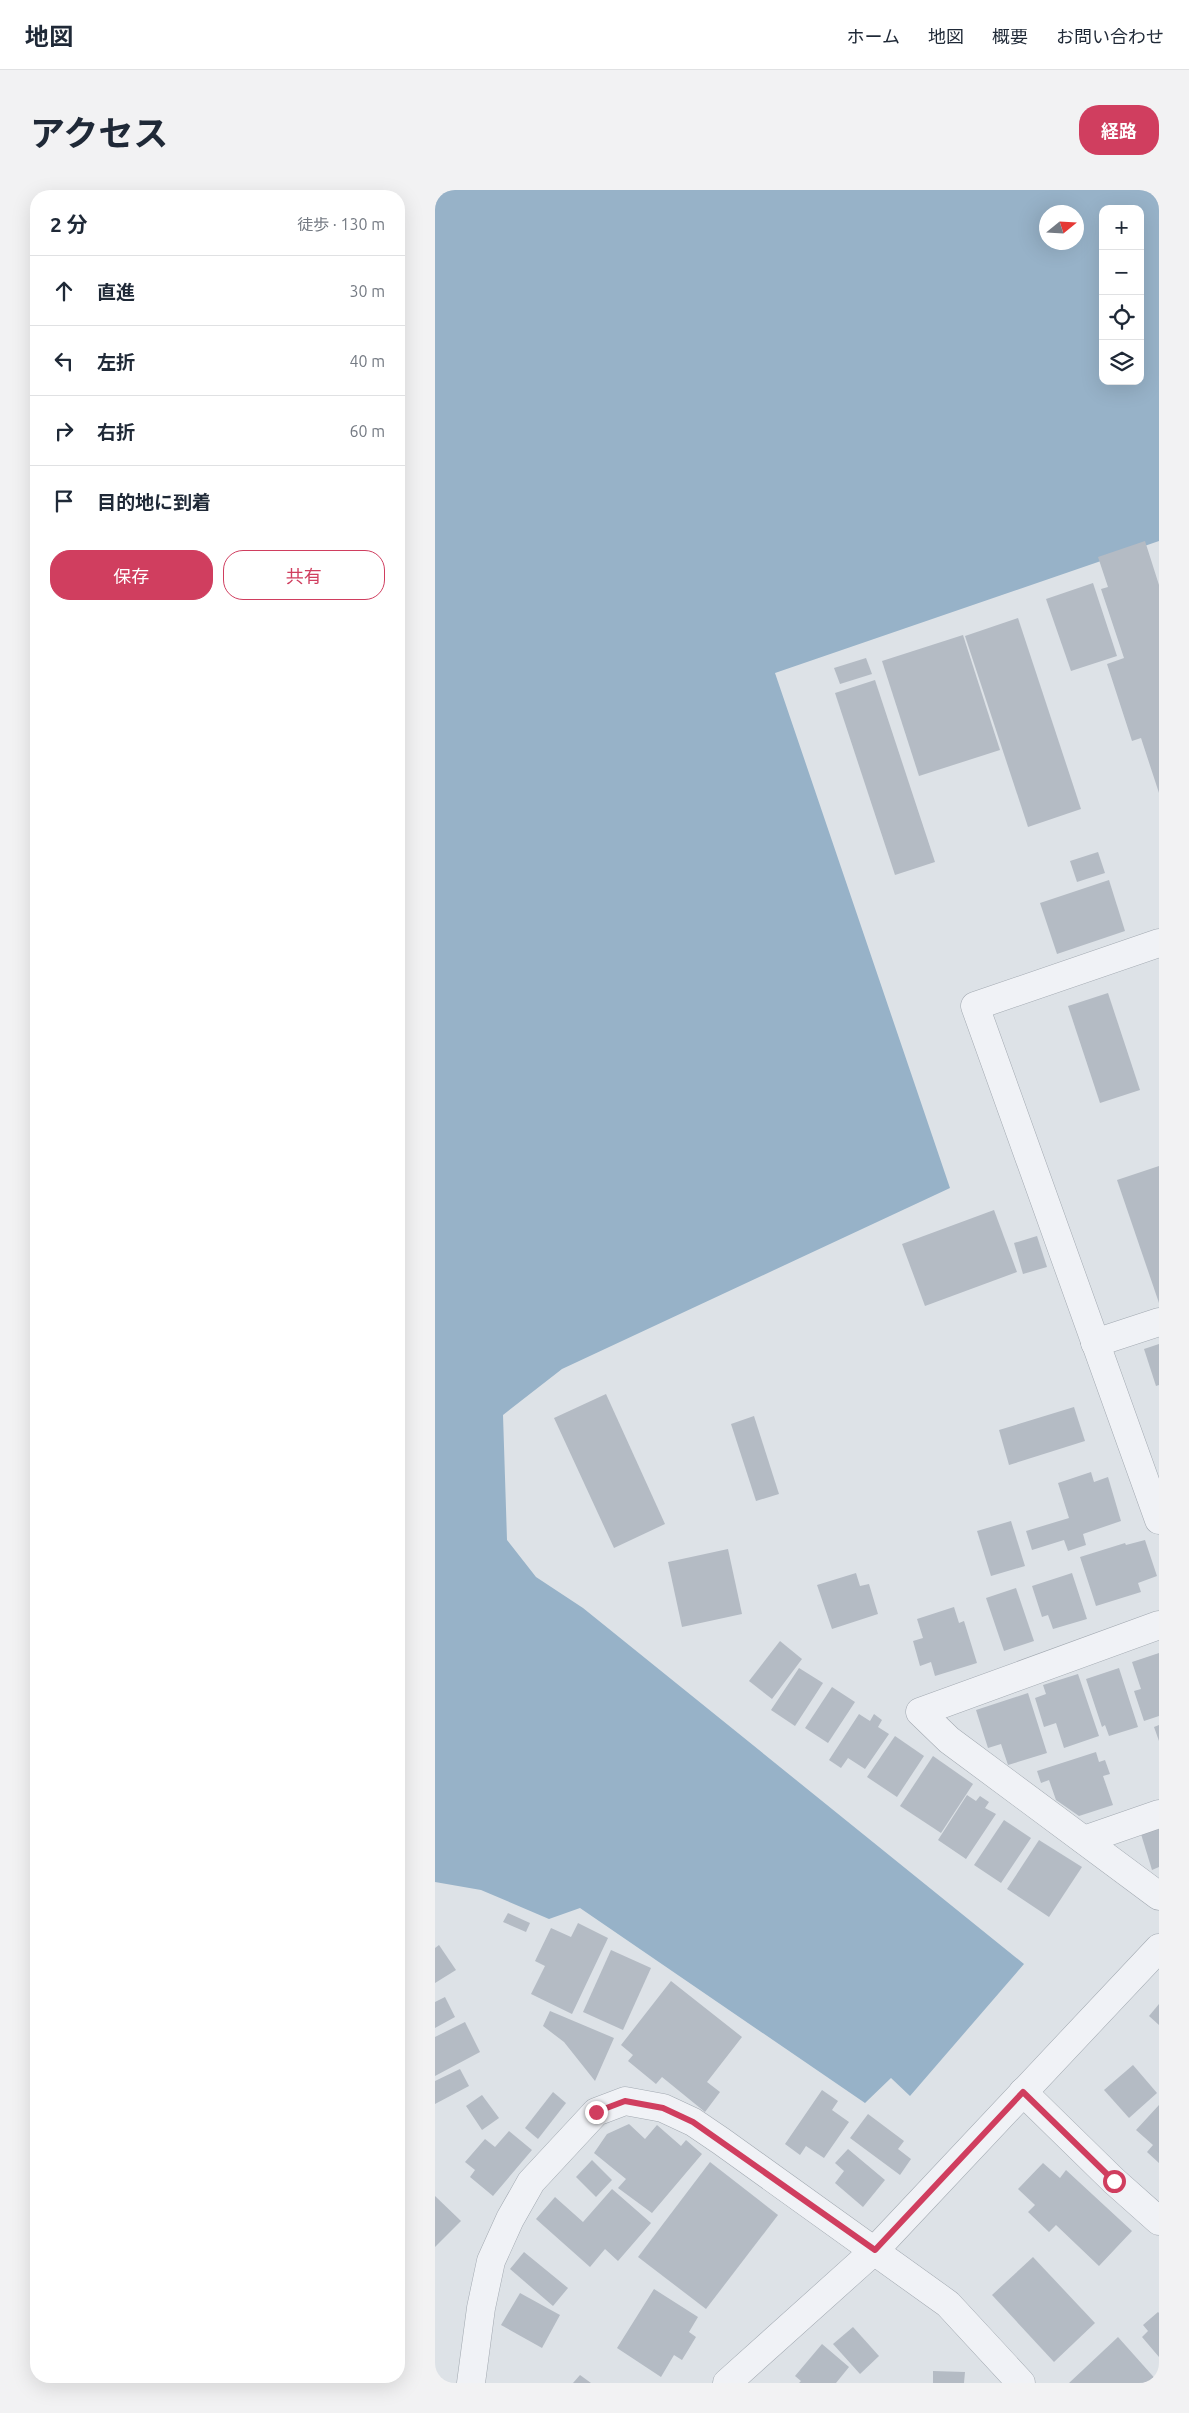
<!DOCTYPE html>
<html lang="ja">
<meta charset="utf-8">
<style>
:root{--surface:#fff;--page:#f2f2f3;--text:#1f2937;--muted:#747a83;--line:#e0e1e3;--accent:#d03e5f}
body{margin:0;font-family:Ubuntu,"Noto Sans JP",sans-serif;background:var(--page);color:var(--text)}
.controls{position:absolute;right:15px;top:15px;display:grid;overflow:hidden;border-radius:10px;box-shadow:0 5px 20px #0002}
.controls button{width:45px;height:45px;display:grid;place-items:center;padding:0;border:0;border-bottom:1px solid var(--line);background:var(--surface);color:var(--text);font:25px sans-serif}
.compass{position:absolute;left:604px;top:15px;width:45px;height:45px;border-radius:50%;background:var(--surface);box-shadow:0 5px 20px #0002;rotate:72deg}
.stop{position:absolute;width:15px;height:15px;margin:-11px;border:4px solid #d03e5f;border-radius:50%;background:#fff}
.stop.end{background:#d03e5f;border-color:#fff;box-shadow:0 1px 5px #0008}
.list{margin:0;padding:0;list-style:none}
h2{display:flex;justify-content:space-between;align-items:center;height:65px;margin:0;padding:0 20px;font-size:21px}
h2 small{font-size:16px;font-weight:400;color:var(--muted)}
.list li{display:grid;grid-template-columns:32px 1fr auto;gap:15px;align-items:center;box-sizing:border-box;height:70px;padding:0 20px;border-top:1px solid var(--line)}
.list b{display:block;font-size:19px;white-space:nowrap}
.list em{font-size:16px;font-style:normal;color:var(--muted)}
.actions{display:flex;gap:10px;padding:15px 20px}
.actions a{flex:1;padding:11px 0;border:1px solid var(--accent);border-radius:20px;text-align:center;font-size:18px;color:var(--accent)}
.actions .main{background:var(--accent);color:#fff}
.icon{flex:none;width:28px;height:28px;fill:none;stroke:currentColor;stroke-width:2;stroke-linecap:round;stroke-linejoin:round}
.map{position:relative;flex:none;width:724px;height:2193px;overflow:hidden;border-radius:20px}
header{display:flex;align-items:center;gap:30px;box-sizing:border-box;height:70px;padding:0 25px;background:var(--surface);border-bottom:1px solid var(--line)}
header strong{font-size:24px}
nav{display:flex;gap:28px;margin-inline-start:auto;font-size:18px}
.intro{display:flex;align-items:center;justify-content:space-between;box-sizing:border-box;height:120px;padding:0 30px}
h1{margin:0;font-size:35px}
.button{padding:12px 22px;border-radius:20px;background:var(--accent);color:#fff;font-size:18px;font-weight:700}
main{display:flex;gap:30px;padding:0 30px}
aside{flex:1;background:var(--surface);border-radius:20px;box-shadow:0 5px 20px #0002}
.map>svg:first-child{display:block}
.water{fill:#97b2c8;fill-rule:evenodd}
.building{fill:#b4bbc4}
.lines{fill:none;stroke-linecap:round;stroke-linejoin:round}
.minor-casing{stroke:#a2a9b1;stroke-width:29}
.tertiary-casing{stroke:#a2a9b1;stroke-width:29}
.minor{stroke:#f0f2f6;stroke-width:28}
.tertiary{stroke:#f0f2f6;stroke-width:28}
.route{stroke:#d03e5f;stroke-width:6}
</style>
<header>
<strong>地図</strong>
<nav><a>ホーム</a><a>地図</a><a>概要</a><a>お問い合わせ</a></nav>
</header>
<div class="intro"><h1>アクセス</h1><a class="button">経路</a></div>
<main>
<aside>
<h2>2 分<small>徒歩 · 130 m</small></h2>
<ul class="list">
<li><svg class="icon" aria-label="ahead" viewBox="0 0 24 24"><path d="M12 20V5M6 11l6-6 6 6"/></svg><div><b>直進</b></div><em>30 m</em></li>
<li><svg class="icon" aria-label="left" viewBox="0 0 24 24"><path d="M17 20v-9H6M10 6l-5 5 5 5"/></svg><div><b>左折</b></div><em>40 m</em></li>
<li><svg class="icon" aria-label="right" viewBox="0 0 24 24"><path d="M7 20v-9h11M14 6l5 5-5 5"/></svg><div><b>右折</b></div><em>60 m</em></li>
<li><svg class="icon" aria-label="arrive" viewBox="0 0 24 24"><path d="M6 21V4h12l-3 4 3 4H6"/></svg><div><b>目的地に到着</b></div></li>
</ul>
<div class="actions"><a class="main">保存</a><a>共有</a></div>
</aside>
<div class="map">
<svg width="724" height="2193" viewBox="0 0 724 2193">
<rect width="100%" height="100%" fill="#dde2e7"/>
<path class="water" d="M0,0H724V351L340,483L515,998L127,1179L68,1225L72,1350L101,1387L148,1418L589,1774L475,1906L456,1888L430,1913L145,1718L114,1729L46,1700L0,1692ZM668,19H705V191H668ZM612,22H642V52H612Z"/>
<g class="building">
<polygon points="710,351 724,395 724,603 706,548 697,551 672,474 689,468 666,399 673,397 663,367"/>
<polygon points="658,393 682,466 636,481 611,409"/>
<polygon points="583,428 646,619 593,637 530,446"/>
<polygon points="528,445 565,560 484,586 447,471"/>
<polygon points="431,468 437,484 405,494 399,478"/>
<polygon points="440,490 500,672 460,685 400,503"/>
<polygon points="663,662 670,683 642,692 635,671"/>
<polygon points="674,690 690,741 622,764 605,713"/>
<polygon points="673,803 705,900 665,913 633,816"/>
<polygon points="724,976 724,1113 682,990"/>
<polygon points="559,1020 582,1082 490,1116 467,1054"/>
<polygon points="602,1046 612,1077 588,1084 579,1053"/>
<polygon points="724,1154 724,1195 721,1196 709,1159"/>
<polygon points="171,1204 230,1334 179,1358 119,1228"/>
<polygon points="639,1217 650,1251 574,1275 564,1240"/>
<polygon points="319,1226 344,1304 321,1311 296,1234"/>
<polygon points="656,1282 659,1292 673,1287 686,1331 648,1344 651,1355 633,1361 629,1350 597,1360 591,1341 634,1328 623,1293"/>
<polygon points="576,1331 590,1376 556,1386 542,1341"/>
<polygon points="710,1350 722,1386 703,1393 706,1402 661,1416 645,1367 690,1353 691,1355"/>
<polygon points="293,1359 307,1424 247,1437 233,1372"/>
<polygon points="421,1383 425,1396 434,1394 443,1424 397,1439 382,1395"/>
<polygon points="637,1383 652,1429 618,1439 613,1425 607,1427 597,1396"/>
<polygon points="581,1398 599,1451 569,1461 551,1408"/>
<polygon points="519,1417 524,1433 529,1431 542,1473 500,1486 496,1472 485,1476 478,1451 488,1448 482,1429"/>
<polygon points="345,1451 367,1469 337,1509 314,1491"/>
<polygon points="724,1463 724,1526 709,1531 699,1501 706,1499 697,1472"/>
<polygon points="364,1478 388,1493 360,1536 336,1520"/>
<polygon points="684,1478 703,1537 674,1546 670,1535 667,1537 651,1489"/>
<polygon points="643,1484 664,1546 629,1558 621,1533 609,1537 600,1508 611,1504 608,1495"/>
<polygon points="397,1497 420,1512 393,1553 370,1538"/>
<polygon points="593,1503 612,1563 573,1575 566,1554 553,1558 541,1520"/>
<polygon points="424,1524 435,1531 439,1524 447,1530 443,1537 454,1544 430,1579 413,1568 406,1578 394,1570"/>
<polygon points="724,1535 724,1551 719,1537"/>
<polygon points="460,1546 489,1566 462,1607 432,1587"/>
<polygon points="661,1562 664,1572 670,1570 675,1584 668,1586 678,1615 644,1626 621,1610 614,1590 606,1593 602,1581"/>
<polygon points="498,1566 538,1594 506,1643 465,1616"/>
<polygon points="532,1605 541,1611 545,1606 554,1612 550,1618 561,1624 531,1669 503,1650"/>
<polygon points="569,1630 596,1648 566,1693 539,1675"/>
<polygon points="724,1639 724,1677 717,1680 706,1644"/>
<polygon points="604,1650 647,1677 614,1727 572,1699"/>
<polygon points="73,1723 95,1733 91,1742 68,1732"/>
<polygon points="143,1733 173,1748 137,1824 96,1804 110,1776 100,1771 116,1738 136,1747"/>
<polygon points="4,1755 21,1780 0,1793 0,1758"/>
<polygon points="176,1760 216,1778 188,1840 148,1822"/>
<polygon points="236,1791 307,1847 272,1892 285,1902 270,1922 227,1887 221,1894 193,1871 198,1865 186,1855"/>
<polygon points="10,1807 20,1827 0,1838 0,1812"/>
<polygon points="724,1814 724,1835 714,1826"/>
<polygon points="115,1821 179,1848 160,1891 129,1852 108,1836"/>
<polygon points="30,1832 45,1862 0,1886 0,1847"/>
<polygon points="698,1875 722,1903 694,1928 669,1900"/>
<polygon points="25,1879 34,1896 0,1914 0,1891"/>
<polygon points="387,1900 403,1911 397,1920 414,1932 389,1968 371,1956 365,1965 350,1954"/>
<polygon points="118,1902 131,1913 103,1949 90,1938"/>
<polygon points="47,1905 64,1928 47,1940 31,1916"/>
<polygon points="724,1915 724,1973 712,1962 718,1955 701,1940"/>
<polygon points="433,1924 469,1951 463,1959 476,1969 465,1985 415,1948"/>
<polygon points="194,1934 210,1949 222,1935 246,1956 251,1950 267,1964 217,2023 183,1998 191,1989 159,1963 172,1944"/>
<polygon points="74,1941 97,1960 58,2006 35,1987 40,1980 30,1972 50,1949 60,1957"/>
<polygon points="413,1959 450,1990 428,2017 400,1993 409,1981 400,1973"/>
<polygon points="157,1970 177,1990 161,2007 141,1987"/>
<polygon points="275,1972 343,2025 271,2119 203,2067"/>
<polygon points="608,1973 625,1988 631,1980 697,2041 664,2076 621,2035 614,2042 593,2022 600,2015 583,1999"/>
<polygon points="177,1999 216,2033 183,2071 170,2059 155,2077 101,2029 120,2007 148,2032"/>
<polygon points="0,2006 26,2031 0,2057"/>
<polygon points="89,2062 133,2098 118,2116 75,2079"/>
<polygon points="598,2067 660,2133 619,2172 557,2105"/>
<polygon points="219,2099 263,2127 254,2142 261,2147 247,2170 239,2165 226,2187 182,2158"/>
<polygon points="85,2103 125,2125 107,2158 66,2135"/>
<polygon points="723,2122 724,2123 724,2167 707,2147 713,2141 708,2135"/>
<polygon points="418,2137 444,2166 425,2184 398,2154"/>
<polygon points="683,2147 724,2193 634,2193"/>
<polygon points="387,2154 414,2177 401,2193 364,2193 366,2191 360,2186"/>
<polygon points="498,2181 530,2182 529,2193 498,2193"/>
<polygon points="145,2185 156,2193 138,2193"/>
</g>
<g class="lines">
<g class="minor-casing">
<g id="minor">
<polyline points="724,753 540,816 724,1330"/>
<polyline points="660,1153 724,1132"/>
<polyline points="724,1435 485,1522 514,1550 724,1706"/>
<polyline points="649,1650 724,1624"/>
<polyline points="588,1902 679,1991 724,2031"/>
<polyline points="36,2193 46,2118 56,2071 75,2029 96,1992 161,1922 190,1911 228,1918 258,1932 286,1951 513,2114 586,2193"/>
</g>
</g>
<g class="tertiary-casing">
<polyline id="tertiary" points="292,2193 440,2060 724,1758"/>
</g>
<use href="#minor" class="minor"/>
<use href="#tertiary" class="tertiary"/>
</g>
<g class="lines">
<polyline class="route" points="161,1922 190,1911 228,1918 258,1932 440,2060 588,1902 679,1991"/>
</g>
</svg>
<div class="controls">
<button>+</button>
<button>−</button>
<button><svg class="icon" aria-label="locate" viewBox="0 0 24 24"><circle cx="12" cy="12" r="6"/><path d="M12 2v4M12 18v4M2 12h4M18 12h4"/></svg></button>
<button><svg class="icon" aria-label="layers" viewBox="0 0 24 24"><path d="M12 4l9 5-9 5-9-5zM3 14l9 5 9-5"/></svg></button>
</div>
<svg class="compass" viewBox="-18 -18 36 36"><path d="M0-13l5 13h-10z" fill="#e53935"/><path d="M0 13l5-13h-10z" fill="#747a83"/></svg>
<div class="stop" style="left:679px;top:1991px"></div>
<div class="stop end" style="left:161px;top:1922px"></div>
</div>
</main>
